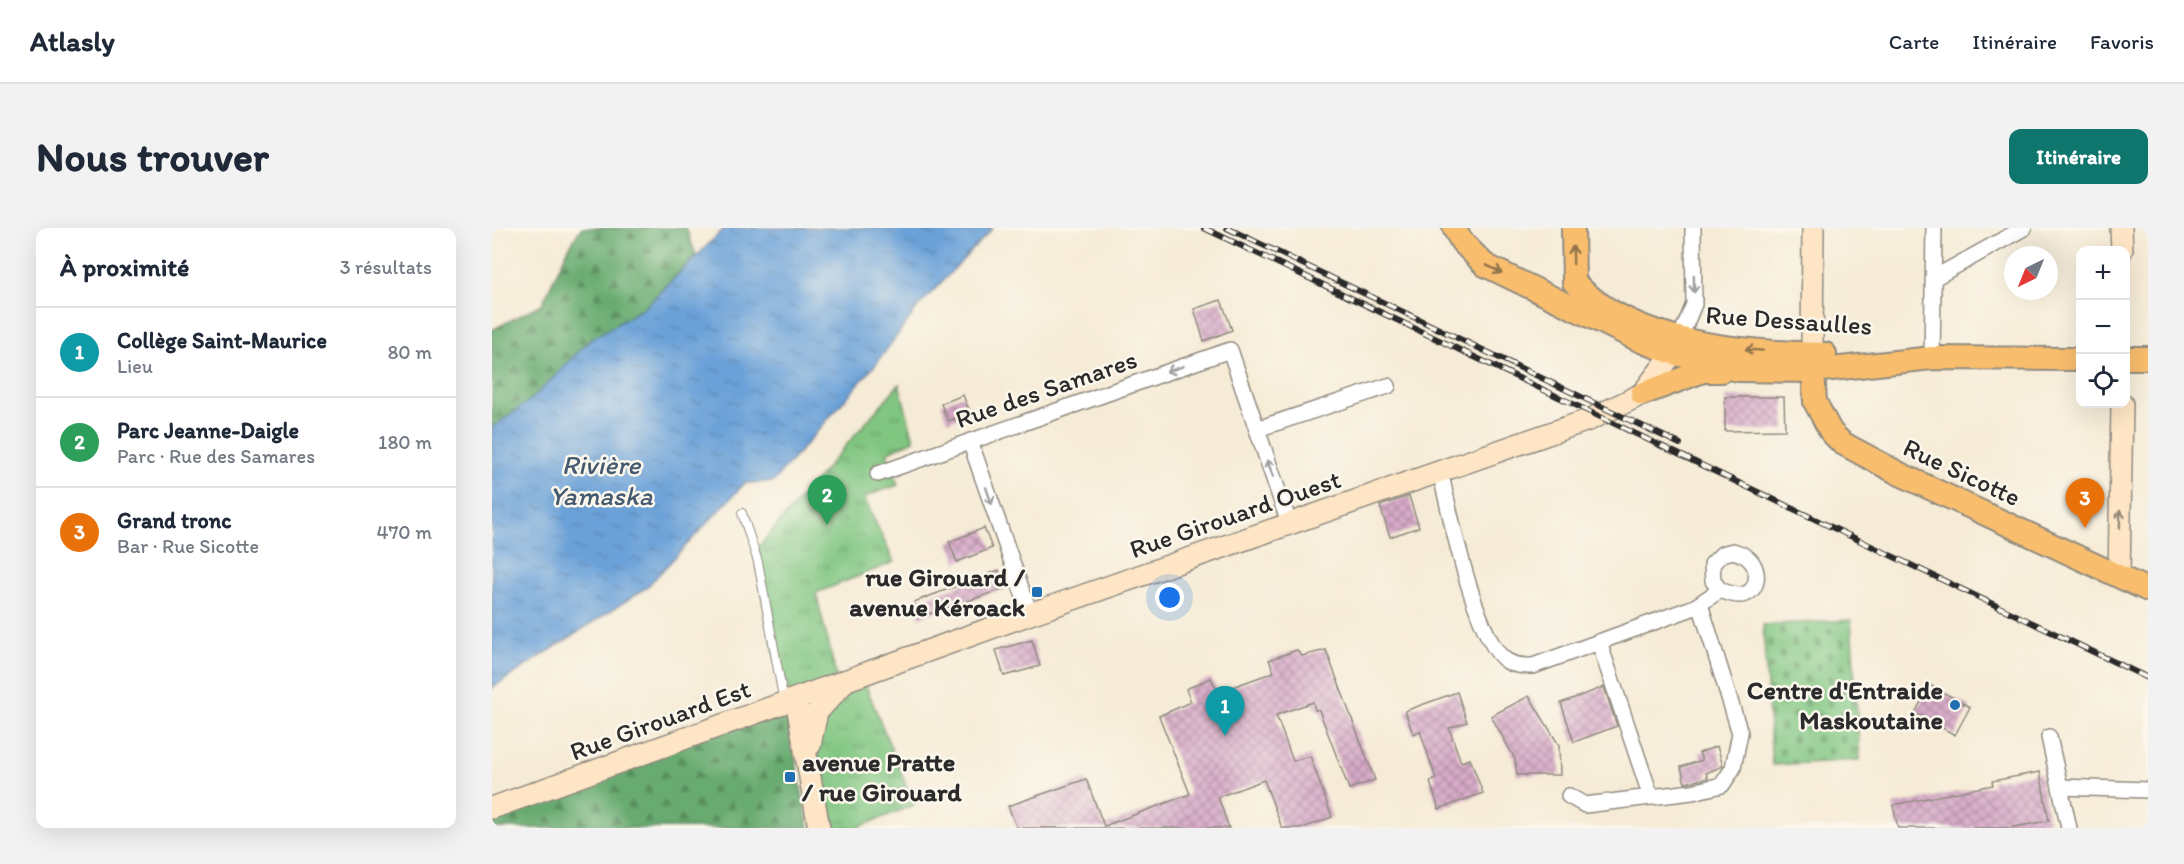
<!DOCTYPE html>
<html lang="fr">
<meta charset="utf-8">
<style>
:root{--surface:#fff;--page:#f2f2f3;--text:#1f2937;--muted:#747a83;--line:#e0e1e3;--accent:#0f766e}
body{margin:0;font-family:Itim,sans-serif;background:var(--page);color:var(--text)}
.controls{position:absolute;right:18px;top:18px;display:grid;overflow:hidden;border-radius:12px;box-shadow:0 6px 24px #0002}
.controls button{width:54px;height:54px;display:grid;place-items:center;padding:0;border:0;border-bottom:2px solid var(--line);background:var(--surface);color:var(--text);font:30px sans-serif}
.compass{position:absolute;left:1512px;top:18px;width:54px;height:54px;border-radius:50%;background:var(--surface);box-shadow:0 6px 24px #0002;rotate:223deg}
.you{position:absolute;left:678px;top:370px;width:21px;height:21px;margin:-15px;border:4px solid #fff;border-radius:50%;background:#1a73e8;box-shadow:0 0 0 9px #1a73e833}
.badge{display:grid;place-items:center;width:39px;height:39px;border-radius:50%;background:var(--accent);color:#fff;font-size:20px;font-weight:700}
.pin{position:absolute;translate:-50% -50px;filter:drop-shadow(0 2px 3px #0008)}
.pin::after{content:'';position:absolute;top:32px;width:21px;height:18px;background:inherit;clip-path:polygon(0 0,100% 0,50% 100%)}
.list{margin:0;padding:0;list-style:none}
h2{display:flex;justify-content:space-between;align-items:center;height:78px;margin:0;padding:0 24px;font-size:26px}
h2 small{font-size:20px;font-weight:400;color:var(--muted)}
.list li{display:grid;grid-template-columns:39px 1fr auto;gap:18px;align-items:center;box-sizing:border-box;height:90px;padding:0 24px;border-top:2px solid var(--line)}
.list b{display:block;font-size:22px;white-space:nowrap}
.list p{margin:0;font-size:20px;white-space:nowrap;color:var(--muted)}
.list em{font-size:20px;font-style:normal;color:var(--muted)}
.icon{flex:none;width:33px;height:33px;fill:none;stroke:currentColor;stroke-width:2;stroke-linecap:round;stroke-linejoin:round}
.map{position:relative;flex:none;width:1656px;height:600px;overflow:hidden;border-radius:12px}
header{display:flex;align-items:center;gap:36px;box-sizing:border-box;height:84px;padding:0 30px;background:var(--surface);border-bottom:2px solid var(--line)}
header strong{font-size:28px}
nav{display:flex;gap:33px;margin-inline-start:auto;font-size:21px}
.intro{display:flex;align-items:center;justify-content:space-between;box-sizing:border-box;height:144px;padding:0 36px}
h1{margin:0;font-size:42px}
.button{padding:15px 27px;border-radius:12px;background:var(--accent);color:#fff;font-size:21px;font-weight:700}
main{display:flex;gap:36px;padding:0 36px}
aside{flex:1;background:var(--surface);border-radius:12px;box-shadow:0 6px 24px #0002}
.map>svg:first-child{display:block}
.forest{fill:url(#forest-firs);stroke:#4a6b4d;stroke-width:1.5}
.cemetery{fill:url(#cemetery-stones);stroke:#567856;stroke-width:1.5}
.park{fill:url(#park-tufts);stroke:#567856;stroke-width:1.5}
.water{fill:url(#water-ripples);stroke:#4b6682;stroke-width:1.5}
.building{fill:url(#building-cross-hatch)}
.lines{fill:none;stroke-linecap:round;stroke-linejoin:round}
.lane-casing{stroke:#908b80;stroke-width:10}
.street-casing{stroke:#908b80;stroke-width:18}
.secondary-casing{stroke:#908b80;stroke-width:24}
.primary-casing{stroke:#908b80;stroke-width:26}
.lane{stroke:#fff;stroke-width:8}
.street{stroke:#fff;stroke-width:15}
.secondary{stroke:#fde5c5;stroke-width:21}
.primary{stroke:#f9be6d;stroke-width:22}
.rail-casing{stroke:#2b2b2b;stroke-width:6}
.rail{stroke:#fbf7ec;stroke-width:4;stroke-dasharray:11;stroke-linecap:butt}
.oneway{stroke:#92744c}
.oneway2{stroke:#a0a0a0}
.oneway3{stroke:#948878}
.poi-dot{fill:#1f6fb2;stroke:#fbf7ec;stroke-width:2}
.labels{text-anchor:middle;stroke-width:5;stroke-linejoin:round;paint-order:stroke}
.street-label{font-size:26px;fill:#2b2b2b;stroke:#fbf7ec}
.poi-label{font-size:26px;font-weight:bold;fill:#2b2b2b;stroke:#fbf7ec;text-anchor:end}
.water-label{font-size:27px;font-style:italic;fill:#455a70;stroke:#fbf7ec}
</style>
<header>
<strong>Atlasly</strong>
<nav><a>Carte</a><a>Itinéraire</a><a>Favoris</a></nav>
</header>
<div class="intro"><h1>Nous trouver</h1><a class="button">Itinéraire</a></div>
<main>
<aside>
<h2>À proximité<small>3 résultats</small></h2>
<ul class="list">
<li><span class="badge" style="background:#0f9aa8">1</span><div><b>Collège Saint-Maurice</b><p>Lieu</p></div><em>80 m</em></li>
<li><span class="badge" style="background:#2e9e5b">2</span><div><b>Parc Jeanne-Daigle</b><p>Parc · Rue des Samares</p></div><em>180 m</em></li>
<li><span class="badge" style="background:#e8710a">3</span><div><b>Grand tronc</b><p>Bar · Rue Sicotte</p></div><em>470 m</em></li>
</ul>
</aside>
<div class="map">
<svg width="1656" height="600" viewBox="0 0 1656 600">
<defs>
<pattern id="forest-firs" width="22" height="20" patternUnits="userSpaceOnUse" patternTransform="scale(1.5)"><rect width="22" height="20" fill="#68ab6f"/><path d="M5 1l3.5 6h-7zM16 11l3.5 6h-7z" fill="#568b5b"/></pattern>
<pattern id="cemetery-stones" width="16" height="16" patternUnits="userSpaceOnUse" patternTransform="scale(1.5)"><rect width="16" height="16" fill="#80c681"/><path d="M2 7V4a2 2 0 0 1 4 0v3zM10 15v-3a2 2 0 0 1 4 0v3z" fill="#69a16a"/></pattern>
<pattern id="park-tufts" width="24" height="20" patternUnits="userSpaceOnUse" patternTransform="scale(1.5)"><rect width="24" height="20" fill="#80c681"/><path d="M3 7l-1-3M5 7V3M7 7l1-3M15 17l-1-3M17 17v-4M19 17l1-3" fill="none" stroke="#69a16a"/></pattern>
<pattern id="water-ripples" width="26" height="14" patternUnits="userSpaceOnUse" patternTransform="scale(1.5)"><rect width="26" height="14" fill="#6ba1d8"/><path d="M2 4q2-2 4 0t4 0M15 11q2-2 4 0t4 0" fill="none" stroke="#5883af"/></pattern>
<pattern id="building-cross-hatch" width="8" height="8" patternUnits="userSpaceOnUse" patternTransform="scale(1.5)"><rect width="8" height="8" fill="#d8abc9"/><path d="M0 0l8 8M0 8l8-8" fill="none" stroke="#af8ba3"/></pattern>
</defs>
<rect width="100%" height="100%" fill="#fbf7ec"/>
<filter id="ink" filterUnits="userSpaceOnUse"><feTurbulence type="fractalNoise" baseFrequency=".0167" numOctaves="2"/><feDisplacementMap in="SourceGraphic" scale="12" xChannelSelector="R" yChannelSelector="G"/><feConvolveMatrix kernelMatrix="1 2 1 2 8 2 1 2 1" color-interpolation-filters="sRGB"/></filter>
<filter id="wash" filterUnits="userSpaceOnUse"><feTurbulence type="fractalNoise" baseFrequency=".008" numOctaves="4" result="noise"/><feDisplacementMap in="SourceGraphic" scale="24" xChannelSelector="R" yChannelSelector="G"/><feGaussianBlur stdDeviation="1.35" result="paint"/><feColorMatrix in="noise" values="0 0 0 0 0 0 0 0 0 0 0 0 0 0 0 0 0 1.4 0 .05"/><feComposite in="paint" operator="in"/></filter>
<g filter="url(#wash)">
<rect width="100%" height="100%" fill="#f6ebd6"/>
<g class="forest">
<polygon points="89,0 194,0 204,27 152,80 98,112 41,170 0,200 0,102 50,76 76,21"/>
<polygon points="292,473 317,600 0,600 0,581"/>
</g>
<polygon class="cemetery" points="1359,392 1368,532 1280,537 1271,397"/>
<g class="park">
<polygon points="407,156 422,212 395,225 406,257 372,269 402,334 324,365 345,452 292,473 262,324"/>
<polygon points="372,453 422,577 364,600 343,600 325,523 329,486 356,462"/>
</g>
<polygon class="water" points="233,0 501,0 426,79 384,136 281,254 253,255 154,360 0,460 0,200 41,170 98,112 152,80"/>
<g id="blocks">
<g class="building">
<polygon points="729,72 740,102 712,113 702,81"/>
<polygon points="471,167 478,185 456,193 449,176"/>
<polygon points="1233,169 1292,169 1293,202 1233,203"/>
<polygon points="917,268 927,299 898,309 888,278"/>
<polygon points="492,300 500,320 465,334 457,314"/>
<polygon points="507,342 514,360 428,389 422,374"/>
<polygon points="540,412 548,438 512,448 504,422"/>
<polygon points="805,422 810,428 834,422 883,552 857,561 827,482 823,482 821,474 784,487 801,533 818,528 840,589 811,600 790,600 772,552 726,569 737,600 525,600 516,578 594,551 612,598 698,566 667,488 699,474 694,461 719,450 726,464 782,444 777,432"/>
<polygon points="1438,457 1478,479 1463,507 1423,485"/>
<polygon points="1112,459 1125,498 1082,514 1069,475"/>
<polygon points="965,464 975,494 957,500 969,534 978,531 991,565 947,581 938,554 944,551 928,503 921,506 913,483"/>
<polygon points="1037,468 1067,517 1068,547 1025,547 1023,531 999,488"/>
<polygon points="1225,518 1231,538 1214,545 1216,550 1193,555 1189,539 1210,532 1207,525"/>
<polygon points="1548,544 1557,593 1516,600 1406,600 1401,577 1501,557 1500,553"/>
</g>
</g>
</g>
<g filter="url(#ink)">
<use href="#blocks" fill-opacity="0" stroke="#908b80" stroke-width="1.5"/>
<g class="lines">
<g class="lane-casing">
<polyline id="lane" points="250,285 266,334 292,474"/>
</g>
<g class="street-casing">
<g id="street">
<polyline points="1442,50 1532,0"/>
<polyline points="1188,110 1202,76 1201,0"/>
<polyline points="1440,130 1442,0"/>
<polyline points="765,201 896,158"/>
<polyline points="478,213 538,386"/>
<path d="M948,243C957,281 984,415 1015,433C1023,438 1032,438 1041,438L1203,379L1228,362C1233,364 1241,367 1247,367C1266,367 1269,344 1258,332C1254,327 1247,325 1241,323L1230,326L1220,336L1221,353L1228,362"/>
<polyline points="386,246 738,122 797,295"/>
<polyline points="1107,414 1159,569"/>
<polyline points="1557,509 1577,600"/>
<polyline points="1568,559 1656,562"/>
<polyline points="1077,568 1093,577 1200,564 1230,557 1241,540 1248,505 1208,376"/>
</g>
</g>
<g class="secondary-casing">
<g id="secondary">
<polyline points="1629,0 1630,22"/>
<polyline points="1320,126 1321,0"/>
<polyline points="1627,349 1630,176"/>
<polyline points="304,471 327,600"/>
<polyline points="318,517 325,484 350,457"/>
<polyline points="0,580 538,386 1099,191 1150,166 1181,125 1187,111"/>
</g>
</g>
<g class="primary-casing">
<g id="primary">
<polyline points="962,0 970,14 993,37 1149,113 1181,125 1246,142 1321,143 1440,130 1588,131"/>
<polyline points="1081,0 1082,54"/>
<path d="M1082,54C1141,117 1251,124 1333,126"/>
<polyline points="1320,126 1323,174 1339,204 1350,215 1408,246 1656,362"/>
<polyline points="1634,130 1656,130"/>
<polyline points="1150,166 1211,143 1230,143"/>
</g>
</g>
<use href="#lane" class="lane"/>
<use href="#street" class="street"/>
<use href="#secondary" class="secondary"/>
<use href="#primary" class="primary"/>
<g class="rail-casing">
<g id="rail">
<polyline points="712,0 1656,450"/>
<polyline points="735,0 1188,216"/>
</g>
</g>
<use href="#rail" class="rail"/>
</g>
<defs><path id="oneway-shaft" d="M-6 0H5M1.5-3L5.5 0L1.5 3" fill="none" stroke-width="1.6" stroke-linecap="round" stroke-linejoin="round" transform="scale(1.5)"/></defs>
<g class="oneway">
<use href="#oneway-shaft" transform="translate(1081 27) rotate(-91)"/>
<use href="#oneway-shaft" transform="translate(1002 41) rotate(27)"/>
<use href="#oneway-shaft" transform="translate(1262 122) rotate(-176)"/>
</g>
<g class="oneway2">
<use href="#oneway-shaft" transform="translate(1202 56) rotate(89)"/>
<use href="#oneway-shaft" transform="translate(683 141) rotate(161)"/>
<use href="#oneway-shaft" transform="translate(778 240) rotate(-109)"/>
<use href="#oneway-shaft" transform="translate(497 268) rotate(71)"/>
</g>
<use class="oneway3" href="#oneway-shaft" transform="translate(1628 291) rotate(-89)"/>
</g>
<g class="poi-dot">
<rect x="539" y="358" width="12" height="12" rx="3"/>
<circle cx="1463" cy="477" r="6"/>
<rect x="292" y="543" width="12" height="12" rx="3"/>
</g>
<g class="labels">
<g class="street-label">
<text transform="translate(1297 92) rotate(4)" y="9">Rue Dessaulles</text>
<text transform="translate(554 161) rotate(-19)" y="9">Rue des Samares</text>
<text transform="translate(1470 244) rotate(25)" y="9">Rue Sicotte</text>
<text transform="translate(743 286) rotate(-19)" y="9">Rue Girouard Ouest</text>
<text transform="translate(168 492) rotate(-20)" y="9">Rue Girouard Est</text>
</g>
<g class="poi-label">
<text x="533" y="358">rue Girouard /<tspan x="533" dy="30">avenue Kéroack</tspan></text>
<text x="1451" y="471">Centre d'Entraide<tspan x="1451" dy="30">Maskoutaine</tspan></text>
<text x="310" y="543" text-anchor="start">avenue Pratte<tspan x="310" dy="30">/ rue Girouard</tspan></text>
</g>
<g class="water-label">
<text x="109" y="246">Rivière<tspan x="109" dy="31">Yamaska</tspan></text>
</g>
</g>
</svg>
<div class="controls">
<button>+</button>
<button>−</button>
<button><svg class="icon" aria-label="locate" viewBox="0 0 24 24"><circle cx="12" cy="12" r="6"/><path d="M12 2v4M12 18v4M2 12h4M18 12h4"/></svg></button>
</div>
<svg class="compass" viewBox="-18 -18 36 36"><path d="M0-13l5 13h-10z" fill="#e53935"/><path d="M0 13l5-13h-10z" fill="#747a83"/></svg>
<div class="you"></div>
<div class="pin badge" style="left:733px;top:508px;background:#0f9aa8">1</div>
<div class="pin badge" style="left:335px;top:297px;background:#2e9e5b">2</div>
<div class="pin badge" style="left:1593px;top:300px;background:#e8710a">3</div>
</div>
</main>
